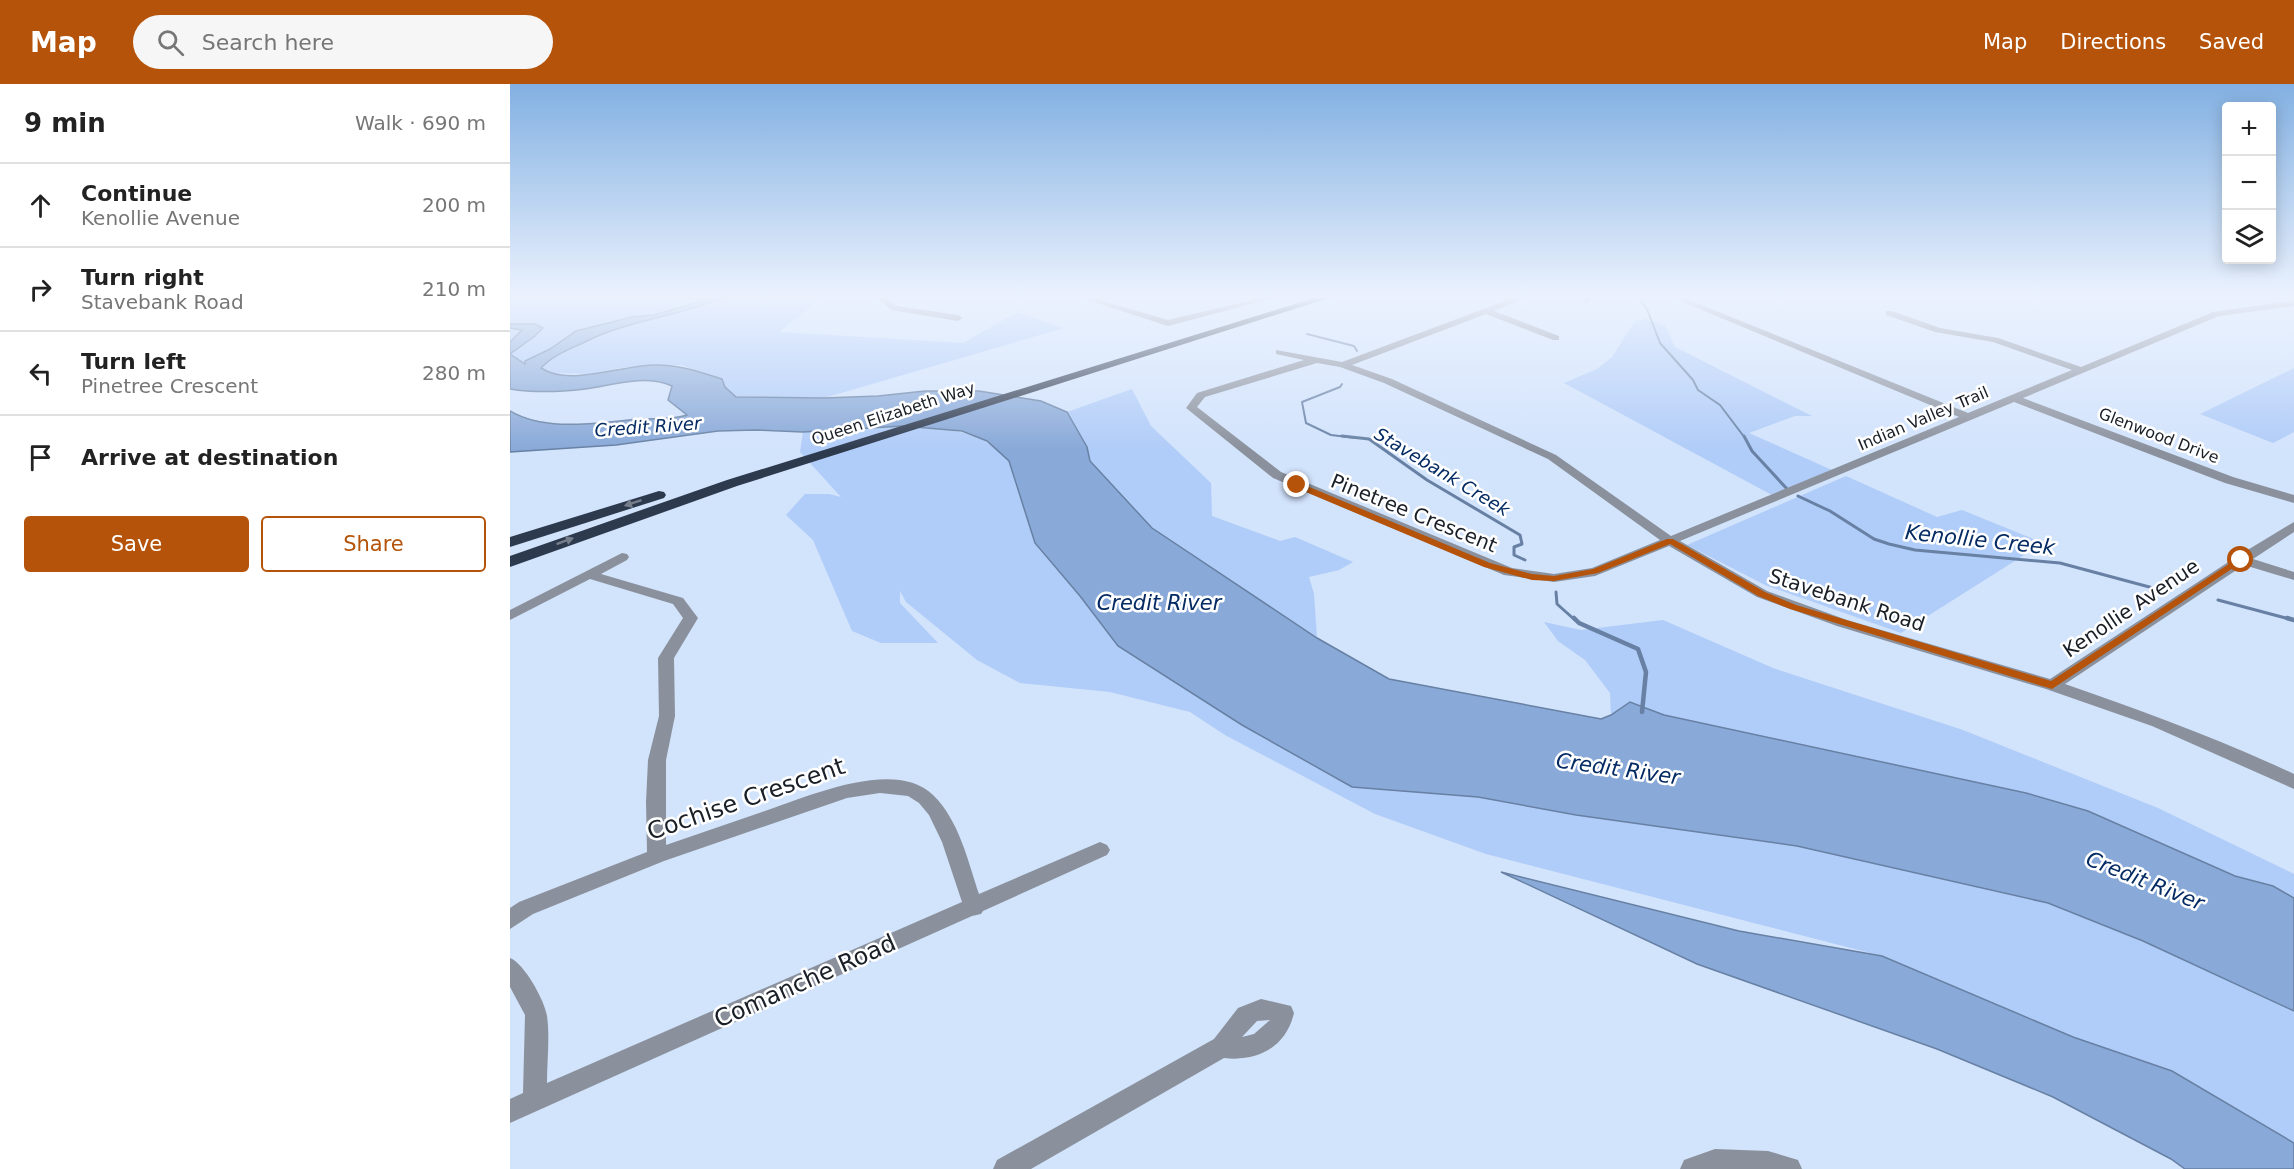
<!DOCTYPE html>
<meta charset="utf-8">
<style>
:root{--surface:#fff;--page:#f6f6f6;--text:#222;--muted:#767676;--line:#e0e0e0;--accent:#b45309}
body{margin:0;font-family:"DejaVu Sans",sans-serif;background:var(--page);color:var(--text)}
.controls{position:absolute;right:18px;top:18px;display:grid;overflow:hidden;border-radius:6px;box-shadow:0 3px 15px #0003}
.controls button{width:54px;height:54px;display:grid;place-items:center;padding:0;border:0;border-bottom:2px solid var(--line);background:var(--surface);color:var(--text);font:30px sans-serif}
.stop{position:absolute;width:18px;height:18px;margin:-14px;border:4px solid #b45309;border-radius:50%;background:#fff}
.stop.end{background:#b45309;border-color:#fff;box-shadow:0 2px 6px #0008}
.list{margin:0;padding:0;list-style:none}
h2{display:flex;justify-content:space-between;align-items:center;height:78px;margin:0;padding:0 24px;font-size:26px}
h2 small{font-size:20px;font-weight:400;color:var(--muted)}
.list li{display:grid;grid-template-columns:39px 1fr auto;gap:18px;align-items:center;box-sizing:border-box;height:84px;padding:0 24px;border-top:2px solid var(--line)}
.list b{display:block;font-size:22px;white-space:nowrap}
.list p{margin:0;font-size:20px;white-space:nowrap;color:var(--muted)}
.list em{font-size:20px;font-style:normal;color:var(--muted)}
.actions{display:flex;gap:12px;padding:18px 24px}
.actions a{flex:1;padding:14px 0;border:2px solid var(--accent);border-radius:6px;text-align:center;font-size:21px;color:var(--accent)}
.actions .main{background:var(--accent);color:#fff}
.icon{flex:none;width:33px;height:33px;fill:none;stroke:currentColor;stroke-width:2;stroke-linecap:round;stroke-linejoin:round}
.map{position:relative;flex:none;width:1784px;height:1085px;overflow:hidden}
header{display:flex;align-items:center;gap:36px;box-sizing:border-box;height:84px;padding:0 30px;background:var(--accent);color:#fff}
header strong{font-size:28px}
nav{display:flex;gap:33px;margin-inline-start:auto;font-size:21px}
.search{width:420px;height:54px;background:var(--page);display:flex;align-items:center;gap:15px;box-sizing:border-box;padding:0 21px;border-radius:33px;color:var(--muted);font-size:22px}
main{display:flex}
aside{flex:1;background:var(--surface)}
.map>svg:first-child{display:block}
.green{fill:#b0ccf8}
.water{fill:#89a9d8;stroke:#6780a3;stroke-width:1.5}
.lines{fill:none;stroke-linecap:round;stroke-linejoin:round}
.stream-far2{stroke:#6780a3;stroke-width:2}
.stream-far1{stroke:#6780a3;stroke-width:3}
.stream{stroke:#6780a3;stroke-width:4.5}
.minor{fill:#8a919c;fill-rule:evenodd}
.highway{fill:#2d394d;fill-rule:evenodd}
.oneway{fill:#767e8b}
.route{fill:#b45309}
.labels{text-anchor:middle;stroke-width:5;stroke-linejoin:round;paint-order:stroke}
.far-street-label{font-size:16px;fill:#191f27;stroke:#fff}
.far-water-label{font-size:18px;font-style:italic;fill:#042b63;stroke:#fff}
.street-label{font-size:20px;fill:#191f27;stroke:#fff}
.water-label{font-size:21px;font-style:italic;fill:#042b63;stroke:#fff}
.near-street-label{font-size:24px;fill:#191f27;stroke:#fff}
</style>
<header>
<strong>Map</strong>
<div class="search"><svg class="icon" aria-label="search" viewBox="0 0 24 24"><circle cx="10" cy="10" r="6"/><path d="M15 15l6 6"/></svg>Search here</div>
<nav><a>Map</a><a>Directions</a><a>Saved</a></nav>
</header>
<main>
<aside>
<h2>9 min<small>Walk · 690 m</small></h2>
<ul class="list">
<li><svg class="icon" aria-label="ahead" viewBox="0 0 24 24"><path d="M12 20V5M6 11l6-6 6 6"/></svg><div><b>Continue</b><p>Kenollie Avenue</p></div><em>200 m</em></li>
<li><svg class="icon" aria-label="right" viewBox="0 0 24 24"><path d="M7 20v-9h11M14 6l5 5-5 5"/></svg><div><b>Turn right</b><p>Stavebank Road</p></div><em>210 m</em></li>
<li><svg class="icon" aria-label="left" viewBox="0 0 24 24"><path d="M17 20v-9H6M10 6l-5 5 5 5"/></svg><div><b>Turn left</b><p>Pinetree Crescent</p></div><em>280 m</em></li>
<li><svg class="icon" aria-label="arrive" viewBox="0 0 24 24"><path d="M6 21V4h12l-3 4 3 4H6"/></svg><div><b>Arrive at destination</b></div></li>
</ul>
<div class="actions"><a class="main">Save</a><a>Share</a></div>
</aside>
<div class="map">
<svg width="1784" height="1085" viewBox="0 0 1784 1085">
<rect width="100%" height="100%" fill="#d2e3fc"/>
<g class="green">
<polygon points="0,214 205,214 196,221 212,214 312,214 269,248 453,259 507,228 554,244 314,314 226,313 193,289 171,281 141,281 109,284 89,290 38,289 34,287 0,306"/>
<polygon points="1136,235 1155,242 1165,263 1302,332 1285,332 1239,349 1322,386 1262,411 1054,299 1087,285 1102,273 1125,237"/>
<polygon points="1784,284 1784,348 1763,359 1690,330"/>
<polygon points="622,305 641,342 701,399 702,432 770,457 785,453 843,478 829,486 799,493 804,510 807,554 642,444 580,377 577,363 557,328"/>
<path d="M393,342C432,344 473,345 499,377L525,459L570,512L608,562L732,641L842,702L968,713L1066,731L1287,762L1538,819L1633,857L1784,927V1059L1662,987L1563,953L1372,872L976,770L865,730L715,651L680,628L600,608L510,599L467,576L396,518L390,507V519L428,559H371L342,547L303,456L276,431L295,410H319L331,413L290,368L293,348Z"/>
<polygon points="1336,392 1427,433 1452,426 1533,459 1391,549 1255,501 1177,461"/>
<polygon points="1153,536 1263,584 1453,646 1648,724 1784,790 1784,814 1763,802 1725,792 1578,727 1516,709 1154,631 1120,618 1101,631 1100,609 1075,576 1048,557 1034,538 1071,546"/>
</g>
<g class="water">
<path d="M202,214H212C169,232 121,236 79,256C61,265 44,270 31,284C60,303 111,281 145,281C172,281 186,287 212,295L215,303L226,313L314,314L368,312L415,307H469L531,317L557,328L577,363L580,377L642,444L807,554L879,595L1091,635L1101,631L1120,618L1154,631L1516,709L1578,727L1725,792L1763,802L1784,814V927L1633,857L1538,819L1287,762L1066,731L968,713L842,703L732,641L608,562L570,512L525,459L499,377L477,357L452,347L393,342L293,348L246,346L208,347L106,361L0,368V327C37,349 89,338 130,335C145,334 162,336 177,331L158,316L162,302C135,290 103,301 75,305C50,308 24,309 0,305V258L12,246L0,244V240H25L33,244L25,252L0,270L15,280V277L40,265L66,247L122,233L144,231Z"/>
<polygon points="991,788 1229,847 1372,872 1563,953 1662,987 1784,1059 1784,1085 1675,1085 1661,1075 1543,1013 1427,965 1187,880"/>
</g>
<g class="lines">
<g class="stream-far2">
<polyline points="1129,214 1137,225 1150,259 1183,296 1188,306 1210,321 1235,354"/>
<polyline points="797,250 844,262 847,267"/>
<polyline points="832,300 830,303 792,318 796,339 821,351 846,354"/>
</g>
<g class="stream-far1">
<polyline points="832,352 859,355 917,396 1010,451 1012,460 1004,463 1004,471 1015,476"/>
<polyline points="1234,352 1242,367 1278,406"/>
<polyline points="1288,412 1320,427 1364,455 1379,460 1405,466 1550,479 1658,508"/>
<polyline points="1046,508 1047,520 1065,536"/>
<polyline points="1708,516 1783,536"/>
</g>
<g class="stream">
<polyline points="1064,534 1069,539 1128,565 1136,588 1132,628"/>
<polyline points="1777,534 1784,536"/>
</g>
<g class="minor">
<polygon points="367,214 376,214 387,222 448,231 453,234 448,237 381,226"/>
<polygon points="571,214 583,214 658,236 750,214 764,214 658,242"/>
<path d="M1003,214H1014L984,227L1049,252V256H1043L976,230L842,281L882,295L1046,371L1161,452L1449,333L1163,214H1174L1458,329L1562,286L1483,258L1425,248L1376,231V227H1382L1430,244L1488,254L1571,283L1703,228L1784,216V222L1709,232L1513,314L1723,393L1784,411V419L1715,399L1504,318L1170,457L1257,507L1337,536L1540,595L1726,473L1784,438V448L1743,475L1784,488V496L1734,481L1555,600C1633,627 1709,655 1784,690V705L1642,642L1536,605L1327,542L1247,513L1159,462L1085,492L1044,498L994,491L763,394L676,324L687,309L794,276L766,270V266L832,278ZM807,279L830,283L874,299L1038,375L1150,456L1082,484L1044,490L1002,484L771,388L687,323L695,313Z"/>
<polygon points="1075,214 1083,214 1077,220 1073,217"/>
<path d="M112,469L117,470L119,473L117,476L91,490L173,514L188,534L164,574L165,632L156,676V761C188,750 220,739 252,728C295,714 384,673 423,711C449,736 458,777 469,810L583,761L590,758L597,761L600,766L597,771L473,827L471,830L462,832L0,1039V1015L13,1009L15,931L0,903V874C14,879 35,917 37,932C40,953 37,977 37,999L452,818L432,758L419,731L409,719L398,712L370,709L337,714L154,777L23,830L0,845V824L9,818L137,768L136,718L138,676L149,632L148,574L173,534L163,520L80,495L0,536V526Z"/>
<path d="M751,915L781,922L784,929C776,963 748,978 714,974L521,1085H483L487,1076L704,955L728,924ZM760,936L744,950L732,953L747,937Z"/>
<polygon points="1205,1065 1258,1067 1288,1076 1292,1085 1170,1085 1174,1076"/>
</g>
<g class="highway">
<polygon points="804,214 819,214 227,402 0,483 0,472 217,396"/>
<polygon points="149,407 154,408 156,411 154,414 0,463 0,453"/>
</g>
</g>
<defs><path id="oneway-solid" d="M-6-.8H1V-3.2L6.5 0L1 3.2V.8H-6Z" transform="scale(1.5)"/></defs>
<g class="oneway">
<use href="#oneway-solid" transform="translate(123 419) rotate(162)"/>
<use href="#oneway-solid" transform="translate(55 457) rotate(-20)"/>
</g>
<linearGradient id="sky" x2="0" y2="1"><stop stop-color="#82b0e2"/><stop offset="0.58" stop-color="#ebf2fe"/><stop offset="1" stop-color="#ebf2fe" stop-opacity="0"/></linearGradient>
<rect width="1784" height="366" fill="url(#sky)"/>
<polygon class="route" points="784,399 790,399 980,479 1022,490 1044,492 1083,485 1157,455 1163,455 1255,508 1286,521 1541,597 1728,474 1735,476 1542,605 1280,525 1248,512 1160,460 1088,489 1044,497 1022,496 974,483 784,403"/>
<g class="labels">
<g class="far-street-label">
<text transform="translate(383 329) rotate(-18)" y="6">Queen Elizabeth Way</text>
<text transform="translate(1413 334) rotate(-23)" y="6">Indian Valley Trail</text>
<text transform="translate(1649 351) rotate(21)" y="6">Glenwood Drive</text>
</g>
<g class="far-water-label">
<text transform="translate(138 343) rotate(-4)" y="6">Credit River</text>
<text transform="translate(932 388) rotate(31)" y="6">Stavebank Creek</text>
</g>
<g class="street-label">
<text transform="translate(904 429) rotate(22)" y="7">Pinetree Crescent</text>
<text transform="translate(1337 516) rotate(18)" y="7">Stavebank Road</text>
<text transform="translate(1621 524) rotate(-34)" y="7">Kenollie Avenue</text>
</g>
<g class="water-label">
<text transform="translate(1470 456) rotate(6)" y="7">Kenollie Creek</text>
<text x="649" y="526">Credit River</text>
<text transform="translate(1108 685) rotate(8)" y="7">Credit River</text>
<text transform="translate(1635 797) rotate(22)" y="7">Credit River</text>
</g>
<g class="near-street-label">
<text transform="translate(236 715) rotate(-19)" y="8">Cochise Crescent</text>
<text transform="translate(295 897) rotate(-24)" y="8">Comanche Road</text>
</g>
</g>
</svg>
<div class="controls">
<button>+</button>
<button>−</button>
<button><svg class="icon" aria-label="layers" viewBox="0 0 24 24"><path d="M12 4l9 5-9 5-9-5zM3 14l9 5 9-5"/></svg></button>
</div>
<div class="stop" style="left:1731px;top:476px"></div>
<div class="stop end" style="left:787px;top:401px"></div>
</div>
</main>
